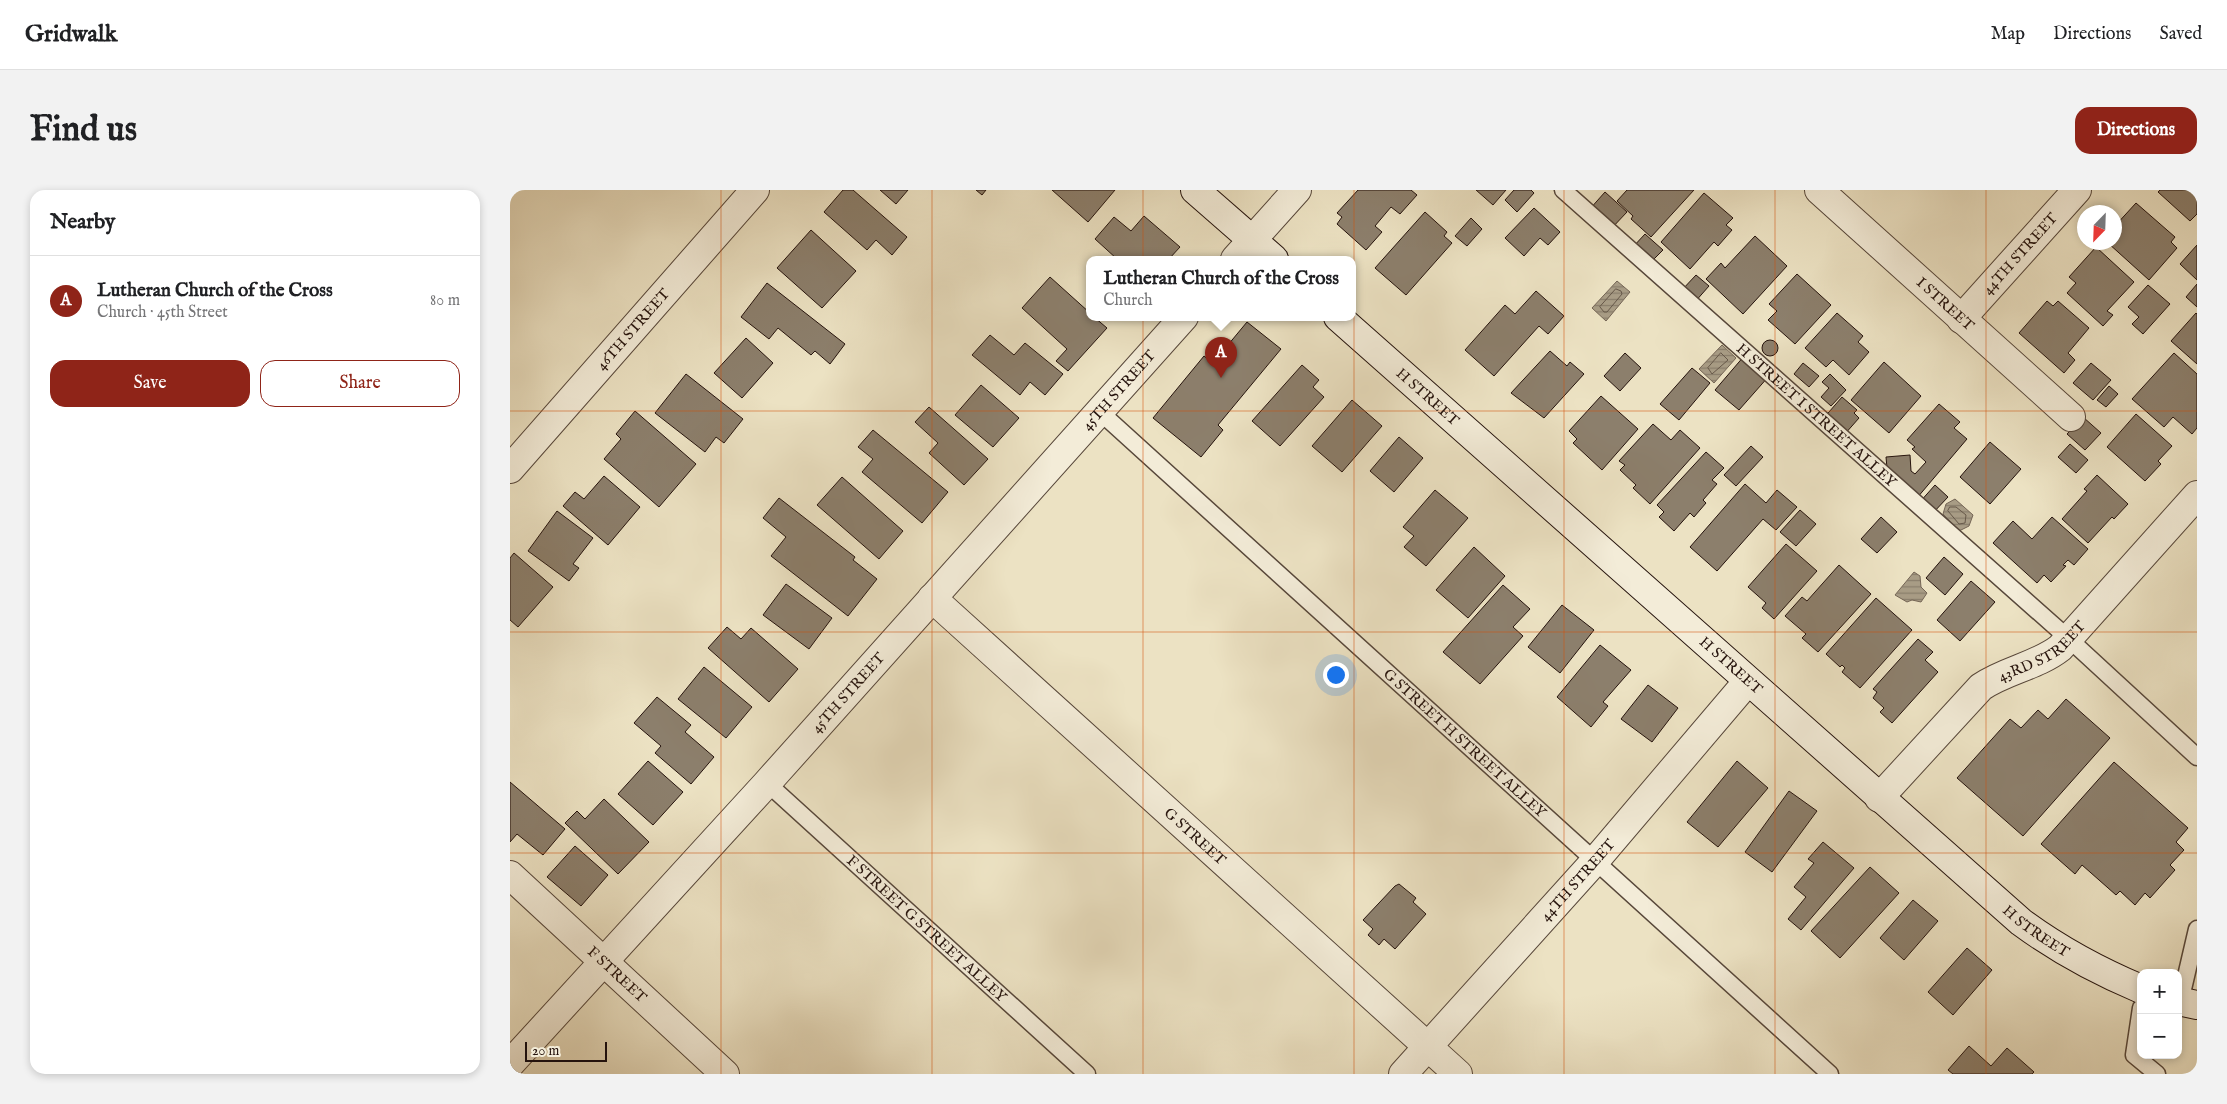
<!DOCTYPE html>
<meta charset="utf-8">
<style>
:root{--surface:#fff;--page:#f2f2f2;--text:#202124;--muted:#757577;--line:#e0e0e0;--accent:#8f2418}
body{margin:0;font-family:"IM FELL English",serif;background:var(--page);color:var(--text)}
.controls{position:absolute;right:15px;bottom:15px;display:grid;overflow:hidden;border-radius:10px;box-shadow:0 2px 8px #0003}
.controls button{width:45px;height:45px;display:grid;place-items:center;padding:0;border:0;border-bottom:1px solid var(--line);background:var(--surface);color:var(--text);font:25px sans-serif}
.compass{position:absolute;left:1567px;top:15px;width:45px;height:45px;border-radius:50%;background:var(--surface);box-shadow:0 2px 8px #0003;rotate:203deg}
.scale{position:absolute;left:15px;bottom:12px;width:82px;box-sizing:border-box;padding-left:5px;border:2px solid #25130d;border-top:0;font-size:14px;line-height:18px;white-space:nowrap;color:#25130d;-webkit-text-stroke:4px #f3ecd8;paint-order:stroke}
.you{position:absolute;left:825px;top:484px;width:18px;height:18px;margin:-12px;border:4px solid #fff;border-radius:50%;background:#1a73e8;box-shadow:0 0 0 8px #1a73e833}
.badge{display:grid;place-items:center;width:32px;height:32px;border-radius:50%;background:var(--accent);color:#fff;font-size:16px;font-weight:700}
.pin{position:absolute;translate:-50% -41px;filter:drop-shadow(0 1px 2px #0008)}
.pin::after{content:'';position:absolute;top:26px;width:18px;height:15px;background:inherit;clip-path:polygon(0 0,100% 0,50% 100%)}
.popup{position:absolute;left:576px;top:66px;width:270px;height:65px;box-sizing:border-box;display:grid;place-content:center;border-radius:10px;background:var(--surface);filter:drop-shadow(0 1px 4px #0005);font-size:16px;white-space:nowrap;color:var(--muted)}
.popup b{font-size:19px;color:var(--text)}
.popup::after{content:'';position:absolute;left:50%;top:100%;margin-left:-10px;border:10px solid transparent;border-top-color:var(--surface)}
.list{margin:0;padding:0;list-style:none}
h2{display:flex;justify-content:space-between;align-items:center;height:65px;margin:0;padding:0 20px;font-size:21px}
h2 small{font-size:16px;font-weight:400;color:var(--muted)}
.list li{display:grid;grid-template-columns:32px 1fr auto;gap:15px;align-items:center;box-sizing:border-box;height:90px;padding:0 20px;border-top:1px solid var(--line)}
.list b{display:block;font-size:19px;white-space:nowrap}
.list p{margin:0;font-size:16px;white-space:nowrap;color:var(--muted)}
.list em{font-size:16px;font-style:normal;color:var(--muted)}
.actions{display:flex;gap:10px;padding:15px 20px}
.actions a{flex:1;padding:11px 0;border:1px solid var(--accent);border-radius:15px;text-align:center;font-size:18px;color:var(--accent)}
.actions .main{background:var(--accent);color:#fff}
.map{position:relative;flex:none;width:1687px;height:884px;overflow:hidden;border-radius:15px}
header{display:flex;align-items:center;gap:30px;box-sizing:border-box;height:70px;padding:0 25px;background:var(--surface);border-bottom:1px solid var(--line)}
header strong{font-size:24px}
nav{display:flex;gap:28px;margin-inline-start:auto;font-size:18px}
.intro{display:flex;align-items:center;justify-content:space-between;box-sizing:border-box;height:120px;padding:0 30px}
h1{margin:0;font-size:35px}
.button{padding:12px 22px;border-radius:15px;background:var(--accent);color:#fff;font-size:18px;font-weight:700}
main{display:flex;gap:30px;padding:0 30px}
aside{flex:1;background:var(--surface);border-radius:15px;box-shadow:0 2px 8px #0003}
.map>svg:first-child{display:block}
.water{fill:url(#water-rules);stroke:#746555}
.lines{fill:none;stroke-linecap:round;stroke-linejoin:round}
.shore{stroke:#665849;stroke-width:1}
.building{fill:#8c7f6c;stroke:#25130d}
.lane-casing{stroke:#57473a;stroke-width:19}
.street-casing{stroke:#57473a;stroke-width:30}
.secondary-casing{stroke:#25130d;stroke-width:30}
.lane{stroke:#f3ecd8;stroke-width:16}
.street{stroke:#f3ecd8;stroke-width:28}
.secondary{stroke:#f3ecd8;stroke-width:28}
.grid{fill:none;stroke:#d4520c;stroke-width:1;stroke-opacity:0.55}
.labels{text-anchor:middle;stroke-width:5;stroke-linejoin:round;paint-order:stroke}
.street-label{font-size:15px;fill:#25130d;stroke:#f3ecd8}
</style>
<header>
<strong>Gridwalk</strong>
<nav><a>Map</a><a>Directions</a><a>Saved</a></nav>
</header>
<div class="intro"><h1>Find us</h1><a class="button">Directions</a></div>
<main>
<aside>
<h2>Nearby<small></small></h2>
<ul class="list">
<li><span class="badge">A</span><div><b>Lutheran Church of the Cross</b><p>Church · 45th Street</p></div><em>80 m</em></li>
</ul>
<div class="actions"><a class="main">Save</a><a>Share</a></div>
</aside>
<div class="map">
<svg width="1687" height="884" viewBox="0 0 1687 884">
<defs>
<pattern id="water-rules" width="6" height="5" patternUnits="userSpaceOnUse" patternTransform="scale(1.25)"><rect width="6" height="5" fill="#a89c85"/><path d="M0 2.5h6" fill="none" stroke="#897e6b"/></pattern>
</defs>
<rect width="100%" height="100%" fill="#ece2c3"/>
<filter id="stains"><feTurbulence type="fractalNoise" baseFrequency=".004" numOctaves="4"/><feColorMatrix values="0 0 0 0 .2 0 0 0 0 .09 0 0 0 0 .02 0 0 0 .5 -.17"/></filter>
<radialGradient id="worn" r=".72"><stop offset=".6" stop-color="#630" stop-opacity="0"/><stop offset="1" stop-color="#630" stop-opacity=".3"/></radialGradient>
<g class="water">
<polygon points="1107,91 1120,102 1096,131 1082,118"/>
<polygon points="1212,155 1226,168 1204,193 1189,179"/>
<polygon points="1445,309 1463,325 1459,336 1449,341 1433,324 1436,314"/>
<polygon points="1404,382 1410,386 1411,397 1417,403 1411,412 1402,410 1397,412 1385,405"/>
</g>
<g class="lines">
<g class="shore">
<polygon points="1106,99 1111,101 1112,104 1097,122 1094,122 1090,117"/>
<polygon points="1211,163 1218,170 1202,184 1198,178"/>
<polygon points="1440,317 1446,317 1456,325 1455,333 1449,334 1438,321"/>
</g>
</g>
<g class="building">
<polygon points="333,0 343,0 397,47 382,65 366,50 357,60 314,22"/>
<polygon points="370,0 398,0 386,14"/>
<polygon points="466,0 476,0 472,5"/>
<polygon points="542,0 605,0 578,32"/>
<polygon points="848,0 901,0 907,5 890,24 881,17 865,36 872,42 856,60 827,34 832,27 827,23"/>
<polygon points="966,0 996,0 983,15"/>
<polygon points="1004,0 1021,0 1024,3 1007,22 995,10"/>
<polygon points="1117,0 1184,0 1141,47 1121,29 1123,26 1107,11"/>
<polygon points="1650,0 1687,0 1687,24 1680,31 1648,2"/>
<polygon points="1095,2 1117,22 1100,40 1079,20"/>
<polygon points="1194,3 1223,28 1216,35 1222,40 1208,56 1204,52 1180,79 1151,52"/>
<polygon points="1626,13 1665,47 1661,52 1667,58 1639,90 1598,53 1604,52 1604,46 1609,42 1604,37"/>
<polygon points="1024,18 1050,42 1038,55 1030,48 1014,66 995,48"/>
<polygon points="915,22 937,42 934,46 942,53 896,105 865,78"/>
<polygon points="634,26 670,57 659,69 607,69 585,49 604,27 621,41"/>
<polygon points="961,28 972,39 957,56 945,46"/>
<polygon points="301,40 346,81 312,118 267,78"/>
<polygon points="1135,44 1153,60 1139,74 1122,58"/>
<polygon points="1245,46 1277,76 1233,124 1196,89 1211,73 1215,78"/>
<polygon points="1687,55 1687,90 1670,74"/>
<polygon points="1586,57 1624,92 1597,121 1603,125 1593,136 1557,103 1566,93 1559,87"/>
<polygon points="1287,84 1321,115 1285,154 1258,130 1267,121 1259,114"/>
<polygon points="1186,85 1199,96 1184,113 1171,101"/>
<polygon points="540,87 580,123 580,127 584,127 597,138 558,181 546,171 557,159 512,118"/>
<polygon points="257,93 335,154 320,174 305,161 301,165 268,138 259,149 231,127"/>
<polygon points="1687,94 1687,117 1676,107"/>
<polygon points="1638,95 1660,114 1633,144 1622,134 1629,127 1618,117"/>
<polygon points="1026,101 1054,126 1038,144 1029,136 984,186 955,160 995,115 1005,124"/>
<polygon points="1537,111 1543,116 1548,111 1579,138 1558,163 1565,170 1554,183 1509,143"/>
<polygon points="1327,123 1353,146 1348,152 1359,162 1339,185 1323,170 1316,177 1295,158"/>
<polygon points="1686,123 1687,124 1687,174 1661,151"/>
<polygon points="737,132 771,159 708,235 713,240 691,267 643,228 694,166 703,173"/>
<polygon points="480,145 504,165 515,153 553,184 535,205 520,192 510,205 462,165"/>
<polygon points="236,148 263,173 232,208 204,183"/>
<circle cx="1260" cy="158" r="8"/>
<polygon points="1040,161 1057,176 1060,172 1074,184 1034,228 1001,203"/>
<polygon points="1115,163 1131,178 1110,201 1094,186"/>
<polygon points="1664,163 1687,184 1687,238 1682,244 1663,227 1654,237 1622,209"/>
<polygon points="1235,165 1259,186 1229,220 1205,200"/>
<polygon points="1374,172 1411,206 1379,243 1341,210"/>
<polygon points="1293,173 1309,186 1299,197 1284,184"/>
<polygon points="1581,173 1601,190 1583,210 1563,193"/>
<polygon points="792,175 809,190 803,197 814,207 770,256 742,231"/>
<polygon points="1182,178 1200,193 1169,230 1150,214"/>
<polygon points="176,184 233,229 214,253 206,247 195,262 145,223"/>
<polygon points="1320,184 1336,200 1321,216 1311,207 1319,198 1312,192"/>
<polygon points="471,195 509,228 483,257 445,225"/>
<polygon points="1599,196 1608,204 1596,217 1587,210"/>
<polygon points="1091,206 1128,239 1092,280 1063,253 1067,249 1059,241"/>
<polygon points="1332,207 1347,220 1344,223 1349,228 1334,245 1312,230"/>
<polygon points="842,210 872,236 832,282 802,256"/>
<polygon points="1429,214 1450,232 1444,238 1457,249 1401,315 1377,278 1376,267 1400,265 1401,281 1405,284 1416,272 1402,259 1405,257 1397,250"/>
<polygon points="419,217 478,269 454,295 419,263 428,253 405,232"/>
<polygon points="125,221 186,274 149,317 94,269 111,249 106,244"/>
<polygon points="1626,224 1662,256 1648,271 1651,274 1635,291 1597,257"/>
<polygon points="1573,227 1591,243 1575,260 1557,244"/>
<polygon points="1143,234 1161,250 1170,240 1190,258 1140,314 1123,298 1126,295 1110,280 1115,275 1109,271"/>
<polygon points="363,240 438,302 412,333 352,282 363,269 348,257"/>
<polygon points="889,247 913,268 884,302 860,281"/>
<polygon points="1480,252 1511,279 1480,314 1450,287"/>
<polygon points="1560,254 1578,270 1566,283 1548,267"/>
<polygon points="1241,256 1253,267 1226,296 1214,285"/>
<polygon points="1196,262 1214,278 1202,290 1207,294 1193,310 1196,313 1184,327 1180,323 1164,341 1149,327 1154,322 1147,315"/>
<polygon points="1587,285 1618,314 1604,329 1602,327 1578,353 1552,329 1577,301 1574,299"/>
<polygon points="94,286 130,317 98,355 53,316 65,302 74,309"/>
<polygon points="332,287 393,341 369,369 307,315"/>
<polygon points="1235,294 1256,313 1267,300 1287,317 1266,340 1253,329 1207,381 1180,357"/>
<polygon points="1425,295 1438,307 1422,324 1409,313"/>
<polygon points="925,300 958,328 916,376 894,357 904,346 893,337"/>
<polygon points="269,308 345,367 343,370 367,389 338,426 261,366 276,347 253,328"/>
<polygon points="1290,320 1306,334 1286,356 1270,342"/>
<polygon points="47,321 83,348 63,374 69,378 59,391 18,361"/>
<polygon points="1371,327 1387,342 1367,363 1351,349"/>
<polygon points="1542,327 1578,359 1564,375 1558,370 1553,375 1556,376 1541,392 1534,385 1527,393 1483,353 1503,331 1522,349"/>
<polygon points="1276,354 1307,381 1264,429 1252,418 1256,413 1238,397"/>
<polygon points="964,357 995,386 958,428 926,400"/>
<polygon points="4,363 43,397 8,437 0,430 0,368"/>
<polygon points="1434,367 1453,384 1435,405 1416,388"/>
<polygon points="1329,375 1361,404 1308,462 1292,448 1296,444 1275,426 1292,407 1297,411"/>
<polygon points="1461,391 1485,412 1450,451 1427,430"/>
<polygon points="276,394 322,428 299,459 253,425"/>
<polygon points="993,395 1020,419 1003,437 1013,446 970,494 933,462"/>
<polygon points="1366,408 1402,440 1350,498 1332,482 1335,478 1332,475 1330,477 1316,464"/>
<polygon points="1052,415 1084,440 1050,483 1018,457"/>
<polygon points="217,437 231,449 241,438 288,479 259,512 198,458"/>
<polygon points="1408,449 1423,462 1415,470 1428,482 1382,533 1370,522 1374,518 1363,508 1367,502 1363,499"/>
<polygon points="1090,455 1121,480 1093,512 1098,516 1081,537 1047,507"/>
<polygon points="194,477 242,517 216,548 168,509"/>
<polygon points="1138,495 1168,518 1142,552 1111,529"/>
<polygon points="147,507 181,535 175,542 204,567 181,594 145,563 151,556 124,533"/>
<polygon points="1556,509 1600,548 1513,646 1447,588 1500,529 1511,538 1528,520 1538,529"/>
<polygon points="138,571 173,602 143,635 108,604"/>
<polygon points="1227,571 1258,598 1208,657 1177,632"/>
<polygon points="1604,572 1678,638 1666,652 1674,660 1660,675 1665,680 1640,708 1635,703 1625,715 1610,701 1606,705 1572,675 1565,684 1531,654"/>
<polygon points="0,592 55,639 33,665 7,644 0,652"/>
<polygon points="1279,601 1307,621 1262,682 1235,662"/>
<polygon points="94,609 139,652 108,684 55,633 67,621 75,629"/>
<polygon points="1313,652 1344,678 1291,740 1278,729 1296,707 1284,697 1304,673 1298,669"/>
<polygon points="65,656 98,685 71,716 37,687"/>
<polygon points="1360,677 1389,703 1330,768 1301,741"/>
<polygon points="889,694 906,708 903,712 916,724 885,759 874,749 869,755 858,745 863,739 853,730 885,696"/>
<polygon points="1403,710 1428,731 1394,770 1370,748"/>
<polygon points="1457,758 1482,780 1443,825 1418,802"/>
<polygon points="1459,856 1481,876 1497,858 1524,882 1522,884 1443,884 1438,880"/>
</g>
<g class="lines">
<g class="lane-casing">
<g id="lane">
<path id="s1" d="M1053,0L1559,449L1687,567"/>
<path id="s2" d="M589,221L1320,884"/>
<path id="s3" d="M257,593L577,884"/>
<polyline points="1670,812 1687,739"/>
<polyline points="1631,818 1624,865 1647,884"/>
</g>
</g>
<g class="street-casing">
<g id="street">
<path id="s4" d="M1309,0L1561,227"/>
<polyline points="725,69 787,0"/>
<path id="s5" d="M1451,129L1567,0"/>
<path id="s6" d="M0,279L245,0"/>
<path id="s7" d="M422,408L948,884"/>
<path id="s8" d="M1369,608L1471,497C1496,480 1527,476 1550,458L1687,305"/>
<path id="s9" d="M0,685L215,884"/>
<path id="s10" d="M0,874L257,593L674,127"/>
<path id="s11" d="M893,884L1085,671L1238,491"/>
</g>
</g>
<g class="secondary-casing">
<g id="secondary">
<polyline points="685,0 764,69"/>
<path id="s12" d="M828,127L1511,732C1549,760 1588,781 1631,799"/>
<polyline points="1668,811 1687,815"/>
</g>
</g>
<use href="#lane" class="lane"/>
<use href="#street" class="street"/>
<use href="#secondary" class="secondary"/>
</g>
<path class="grid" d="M211,0V884M422,0V884M633,0V884M844,0V884M1054,0V884M1265,0V884M1476,0V884M0,221H1687M0,442H1687M0,663H1687"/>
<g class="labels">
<g class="street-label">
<text dy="5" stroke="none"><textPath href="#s5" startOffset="88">44TH STREET</textPath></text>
<text dy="5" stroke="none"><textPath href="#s4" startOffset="170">I STREET</textPath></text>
<text dy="5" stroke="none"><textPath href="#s6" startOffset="186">46TH STREET</textPath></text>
<text dy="5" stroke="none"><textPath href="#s10" startOffset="908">45TH STREET</textPath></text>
<text dy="5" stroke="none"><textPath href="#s12" startOffset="120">H STREET</textPath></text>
<text dy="5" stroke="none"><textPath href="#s1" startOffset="339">H STREET I STREET ALLEY</textPath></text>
<text dy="5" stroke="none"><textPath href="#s8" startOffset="222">43RD STREET</textPath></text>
<text dy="5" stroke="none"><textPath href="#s12" startOffset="525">H STREET</textPath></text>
<text dy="5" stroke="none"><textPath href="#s10" startOffset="502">45TH STREET</textPath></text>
<text dy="5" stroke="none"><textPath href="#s2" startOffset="494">G STREET H STREET ALLEY</textPath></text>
<text dy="5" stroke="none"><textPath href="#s7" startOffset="355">G STREET</textPath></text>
<text dy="5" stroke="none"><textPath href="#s11" startOffset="261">44TH STREET</textPath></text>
<text dy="5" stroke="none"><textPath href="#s3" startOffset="216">F STREET G STREET ALLEY</textPath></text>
<text dy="5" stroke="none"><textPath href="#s12" startOffset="930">H STREET</textPath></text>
<text dy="5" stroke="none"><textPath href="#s9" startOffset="146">F STREET</textPath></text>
</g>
</g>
<rect width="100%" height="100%" filter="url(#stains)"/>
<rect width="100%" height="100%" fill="url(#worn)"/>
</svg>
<div class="controls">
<button>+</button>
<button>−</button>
</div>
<svg class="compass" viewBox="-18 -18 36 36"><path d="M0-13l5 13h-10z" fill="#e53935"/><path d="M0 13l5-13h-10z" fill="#757577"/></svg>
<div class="scale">20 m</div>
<div class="you"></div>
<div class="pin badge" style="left:711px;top:188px">A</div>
<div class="popup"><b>Lutheran Church of the Cross</b>Church</div>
</div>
</main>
